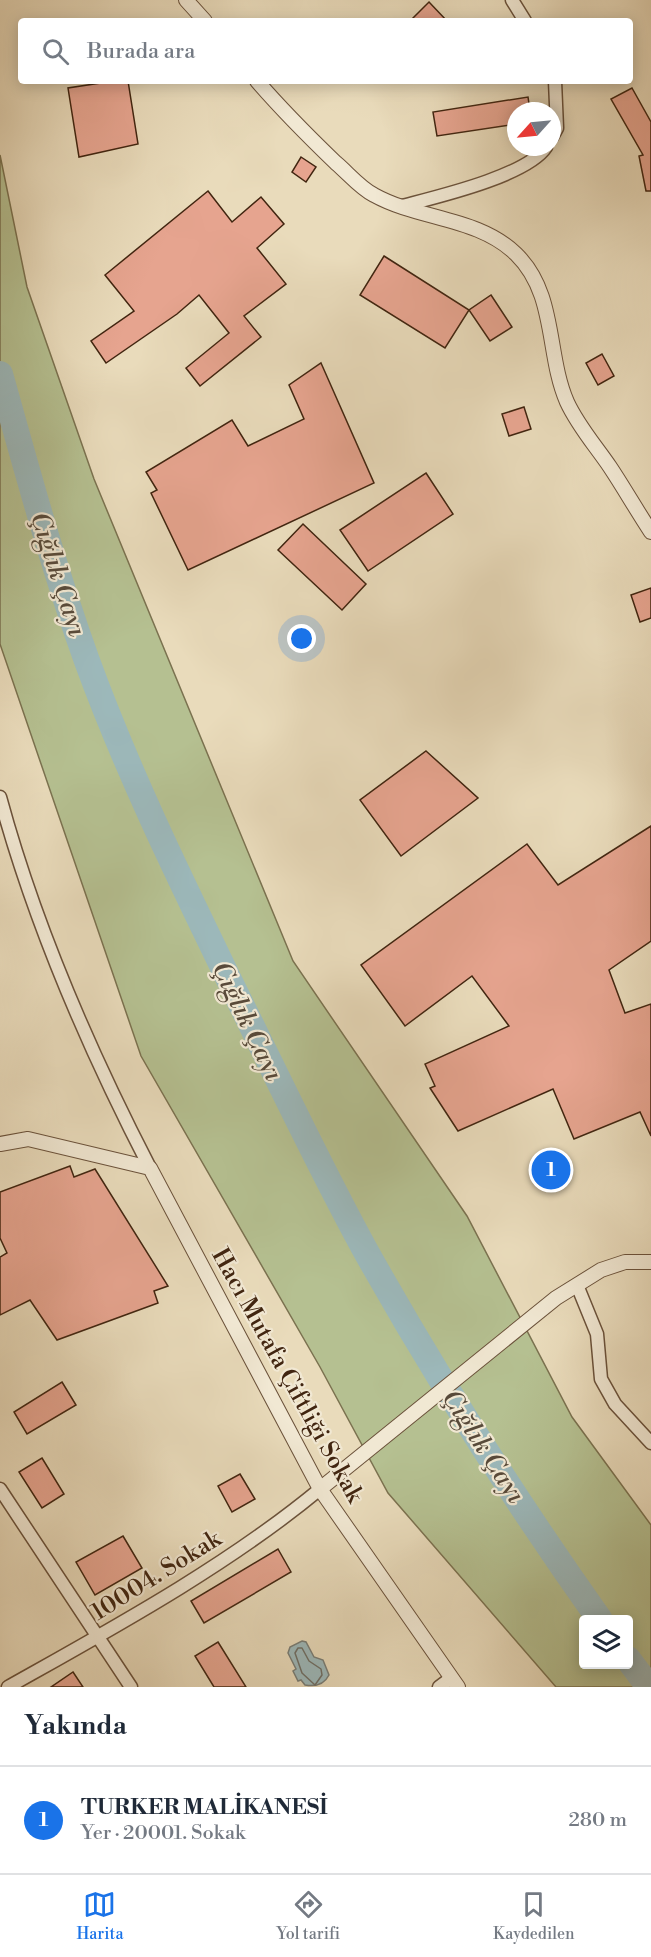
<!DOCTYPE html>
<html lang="tr">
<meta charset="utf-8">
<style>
:root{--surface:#fff;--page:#f6f6f7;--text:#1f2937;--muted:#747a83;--line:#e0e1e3;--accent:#1a73e8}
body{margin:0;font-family:"Libre Bodoni",serif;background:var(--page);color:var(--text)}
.controls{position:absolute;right:18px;bottom:18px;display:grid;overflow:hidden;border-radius:6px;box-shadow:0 3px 15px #0003}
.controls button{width:54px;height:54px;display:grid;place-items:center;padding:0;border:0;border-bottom:2px solid var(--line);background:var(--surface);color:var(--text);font:30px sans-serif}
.compass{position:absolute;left:507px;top:102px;width:54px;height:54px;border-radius:50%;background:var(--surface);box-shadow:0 3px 15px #0003;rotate:243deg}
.you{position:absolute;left:302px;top:639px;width:21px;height:21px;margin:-15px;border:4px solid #fff;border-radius:50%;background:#1a73e8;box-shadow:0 0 0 9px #1a73e833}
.badge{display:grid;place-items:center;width:39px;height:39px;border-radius:50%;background:var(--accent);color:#fff;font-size:20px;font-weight:700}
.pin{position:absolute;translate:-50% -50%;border:3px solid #fff;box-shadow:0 2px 6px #0006}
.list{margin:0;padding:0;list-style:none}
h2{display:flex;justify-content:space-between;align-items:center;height:78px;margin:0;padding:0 24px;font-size:26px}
h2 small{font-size:20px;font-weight:400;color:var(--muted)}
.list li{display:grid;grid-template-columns:39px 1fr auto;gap:18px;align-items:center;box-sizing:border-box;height:108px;padding:0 24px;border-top:2px solid var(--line)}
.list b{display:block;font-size:22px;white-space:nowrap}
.list p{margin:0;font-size:20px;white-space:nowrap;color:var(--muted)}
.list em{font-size:20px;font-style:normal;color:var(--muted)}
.icon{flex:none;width:33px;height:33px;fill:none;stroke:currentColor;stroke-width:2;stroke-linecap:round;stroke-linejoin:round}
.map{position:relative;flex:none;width:651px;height:1687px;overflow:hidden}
.search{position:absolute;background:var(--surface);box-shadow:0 3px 15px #0003;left:18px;right:18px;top:18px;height:66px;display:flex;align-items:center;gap:15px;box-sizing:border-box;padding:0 21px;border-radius:6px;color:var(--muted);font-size:22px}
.sheet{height:186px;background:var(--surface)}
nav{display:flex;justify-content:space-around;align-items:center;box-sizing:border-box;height:84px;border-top:2px solid var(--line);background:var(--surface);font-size:16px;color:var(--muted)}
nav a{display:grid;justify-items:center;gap:3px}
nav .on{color:var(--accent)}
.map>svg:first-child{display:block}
.green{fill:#b5c091;stroke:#7b7250;stroke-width:1.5;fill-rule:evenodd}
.water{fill:#9cb8ba;stroke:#787d76;stroke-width:1.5}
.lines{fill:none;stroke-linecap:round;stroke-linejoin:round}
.shore{stroke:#6e6e65;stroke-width:1.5}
.river{stroke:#9cb8ba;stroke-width:26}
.building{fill:#e6a48f;stroke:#412510;stroke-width:1.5}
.minor-casing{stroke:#6b523b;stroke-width:15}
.tertiary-casing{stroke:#6b523b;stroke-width:16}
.minor{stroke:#f1e8d3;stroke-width:12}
.tertiary{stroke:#f1e8d3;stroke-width:14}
.labels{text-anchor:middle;stroke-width:4.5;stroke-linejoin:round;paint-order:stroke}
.street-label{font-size:24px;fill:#412510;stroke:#f1e8d3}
.water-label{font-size:26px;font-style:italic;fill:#584a3a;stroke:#f1e8d3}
</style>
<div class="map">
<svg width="651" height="1687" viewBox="0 0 651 1687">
<rect width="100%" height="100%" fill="#e9dbbb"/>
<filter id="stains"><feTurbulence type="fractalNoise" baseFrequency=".00333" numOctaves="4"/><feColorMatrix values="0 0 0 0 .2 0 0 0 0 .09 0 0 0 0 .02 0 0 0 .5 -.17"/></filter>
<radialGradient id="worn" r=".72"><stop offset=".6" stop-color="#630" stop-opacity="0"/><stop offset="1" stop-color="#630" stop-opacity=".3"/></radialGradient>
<path class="green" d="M0,155L27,287L94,479L293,961L467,1216L572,1417L651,1525V1687H556L388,1493L320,1367L141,1056L0,644ZM584,1620H628V1664H584Z"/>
<path class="water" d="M302,1641L306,1642L314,1657L323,1660L329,1675C324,1685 316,1687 305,1685L301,1680L298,1681L293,1671L296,1669L288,1653L290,1647Z"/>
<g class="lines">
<polygon class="shore" points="298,1648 302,1648 309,1661 321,1669 322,1675 315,1685 302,1673 295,1653"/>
<g class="river">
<path d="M0,374C27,470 53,567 87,661C128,773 180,879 232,986C276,1074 317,1162 364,1248C436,1377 515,1500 600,1620"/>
<polyline points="628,1659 649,1687"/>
</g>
</g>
<g class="building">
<polygon points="429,2 447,21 410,21"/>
<polygon points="114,81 128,81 138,144 79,157 68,88"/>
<polygon points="632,88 651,122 651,191 646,191 639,156 643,155 611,99"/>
<polygon points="528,97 530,111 516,111 516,124 437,136 433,112"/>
<polygon points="301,157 316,167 306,182 292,172"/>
<polygon points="208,191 232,222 261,197 284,224 257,248 286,284 244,316 261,337 200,386 186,368 229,333 199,295 177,314 106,363 91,341 134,311 105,275"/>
<polygon points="384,256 469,310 445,348 360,295"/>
<polygon points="491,295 512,327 490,341 469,310"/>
<polygon points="602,354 614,376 598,385 586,363"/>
<polygon points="321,363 374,483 188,570 151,493 157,490 146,472 232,420 248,446 304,419 289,385"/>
<polygon points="524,407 531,429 509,436 502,414"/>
<polygon points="426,473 453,514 368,571 340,530"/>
<polygon points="303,524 366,584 342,610 278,550"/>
<polygon points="651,588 651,618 640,622 631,595"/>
<polygon points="426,751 478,798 401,856 360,800"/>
<polygon points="651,826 651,941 609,970 625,1013 651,1004 651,1136 640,1112 574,1139 553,1089 458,1131 430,1088 435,1086 425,1064 509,1026 472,976 405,1026 361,965 527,844 558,885"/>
<polygon points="70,1166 74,1177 95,1169 168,1286 154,1291 158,1303 57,1340 30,1300 0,1315 0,1257 7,1253 0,1238 0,1192"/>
<polygon points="62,1382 76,1405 27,1434 14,1412"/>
<polygon points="42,1458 64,1494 42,1508 19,1472"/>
<polygon points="240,1474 255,1499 232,1512 218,1486"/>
<polygon points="123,1536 142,1568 95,1595 76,1562"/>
<polygon points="278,1549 291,1572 204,1623 191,1601"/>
<polygon points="218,1642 246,1687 214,1687 195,1656"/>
<polygon points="73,1672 83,1687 51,1687"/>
</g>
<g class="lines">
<g class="minor-casing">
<g id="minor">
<polyline points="512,0 525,21"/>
<polyline points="552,137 557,128 555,81"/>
<path d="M402,206C436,197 527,176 546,147"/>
<path d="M0,797C35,926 89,1050 150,1168"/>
<polyline points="577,1285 597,1334 601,1379 615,1404 651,1443"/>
<polyline points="0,1489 131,1687"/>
<path d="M8,1687C113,1628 227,1566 320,1489"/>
<polyline points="439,1687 451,1678"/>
</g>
</g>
<g class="tertiary-casing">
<g id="tertiary">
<polyline points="186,0 205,21"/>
<path d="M257,81C282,110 308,136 336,163C348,173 360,188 374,195C419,220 478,217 516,254C557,294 546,354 567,402C578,426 595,445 610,467C624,488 637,511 651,532"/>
<polyline points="0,1144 28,1139 150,1168 320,1489 458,1687"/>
<polyline points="320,1489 556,1298 601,1270 625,1262 651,1262"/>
</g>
</g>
<use href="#minor" class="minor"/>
<use href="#tertiary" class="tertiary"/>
</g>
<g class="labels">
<g class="street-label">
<text transform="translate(288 1375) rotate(61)" y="8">Hacı Mutafa Çiftliği Sokak</text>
<text transform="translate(156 1575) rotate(-32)" y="8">10004. Sokak</text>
</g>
<g class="water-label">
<text transform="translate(59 574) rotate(72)" y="9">Çığlık Çayı</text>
<text transform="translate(248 1021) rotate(64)" y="9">Çığlık Çayı</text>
<text transform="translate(484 1446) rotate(57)" y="9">Çığlık Çayı</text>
</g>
</g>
<rect width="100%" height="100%" filter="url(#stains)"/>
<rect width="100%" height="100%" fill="url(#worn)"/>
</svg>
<div class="controls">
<button><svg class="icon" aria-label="layers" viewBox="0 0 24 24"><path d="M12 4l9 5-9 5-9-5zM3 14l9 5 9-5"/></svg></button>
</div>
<svg class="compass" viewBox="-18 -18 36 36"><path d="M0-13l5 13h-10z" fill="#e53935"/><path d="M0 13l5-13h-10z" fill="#747a83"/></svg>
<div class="you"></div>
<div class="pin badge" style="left:551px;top:1170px">1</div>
<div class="search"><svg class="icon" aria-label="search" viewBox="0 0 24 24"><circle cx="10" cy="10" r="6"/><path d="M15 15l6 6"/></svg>Burada ara</div>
</div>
<section class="sheet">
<h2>Yakında<small></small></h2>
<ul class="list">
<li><span class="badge">1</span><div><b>TURKER MALİKANESİ</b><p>Yer · 20001. Sokak</p></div><em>280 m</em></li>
</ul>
</section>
<nav>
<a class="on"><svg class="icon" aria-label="map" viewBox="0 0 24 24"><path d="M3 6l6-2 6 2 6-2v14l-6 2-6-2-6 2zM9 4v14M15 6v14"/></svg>Harita</a>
<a><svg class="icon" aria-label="directions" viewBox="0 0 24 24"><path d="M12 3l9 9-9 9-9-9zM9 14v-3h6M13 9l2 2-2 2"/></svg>Yol tarifi</a>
<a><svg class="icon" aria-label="saved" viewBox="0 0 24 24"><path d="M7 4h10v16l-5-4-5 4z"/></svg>Kaydedilen</a>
</nav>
